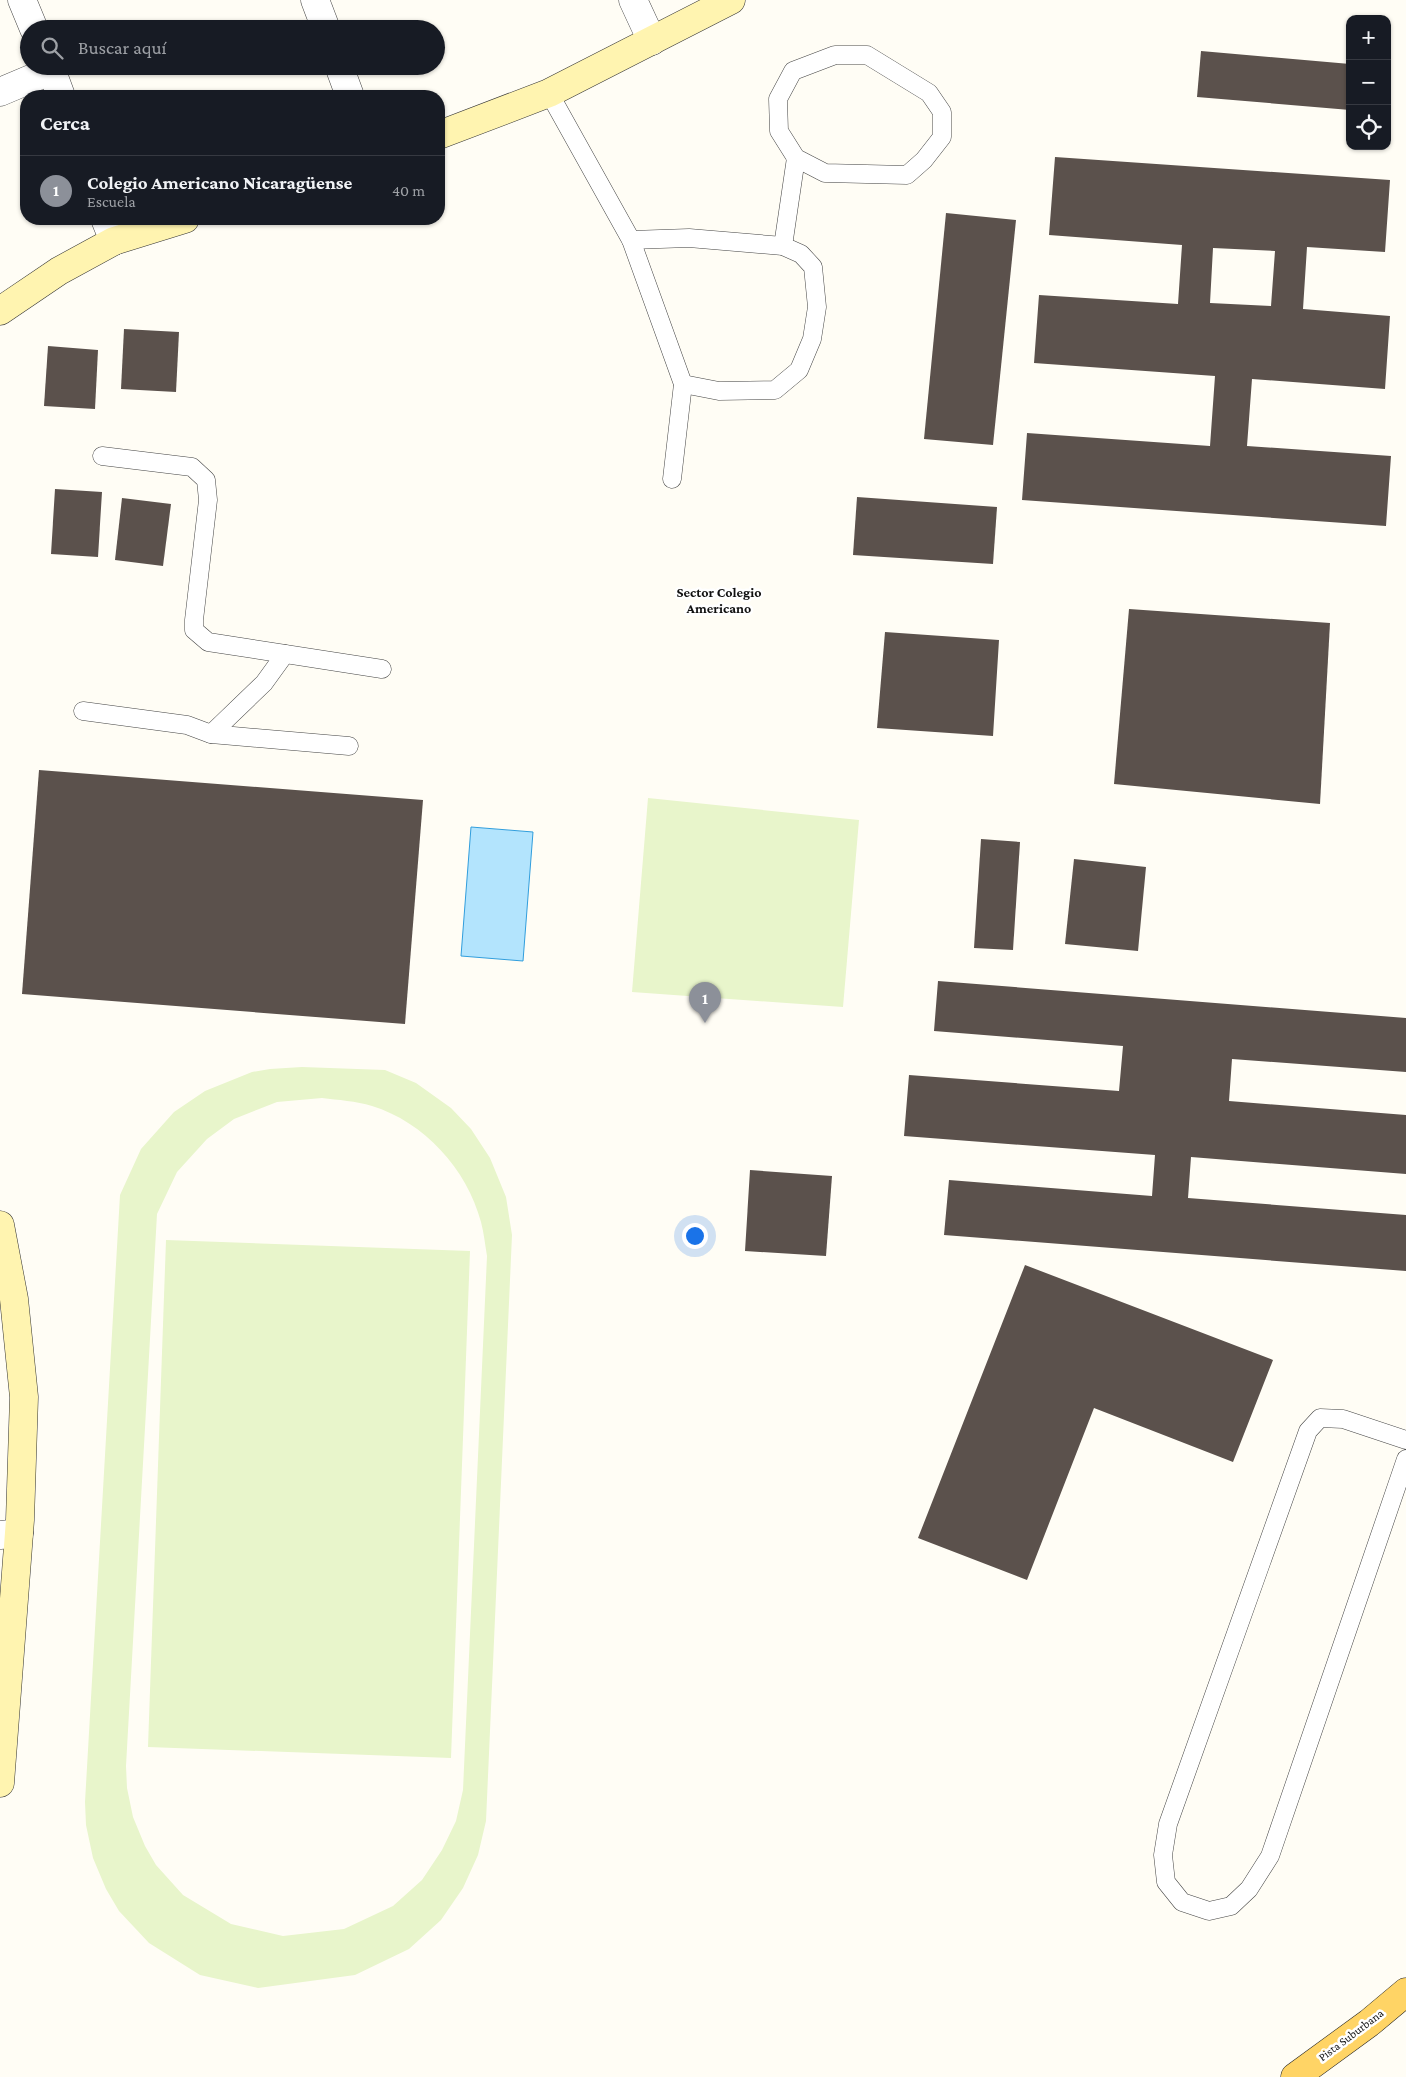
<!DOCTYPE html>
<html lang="es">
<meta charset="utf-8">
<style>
:root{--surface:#171b24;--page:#20242c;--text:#f1f3f6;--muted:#9ea1a6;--line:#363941;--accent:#8c9099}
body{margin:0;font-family:"Crimson Pro",serif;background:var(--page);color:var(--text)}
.controls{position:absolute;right:15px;top:15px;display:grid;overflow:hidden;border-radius:10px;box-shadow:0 1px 4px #0004}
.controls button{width:45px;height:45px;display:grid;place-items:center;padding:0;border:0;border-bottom:1px solid var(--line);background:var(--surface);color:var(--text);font:25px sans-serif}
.you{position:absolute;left:694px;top:1235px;width:18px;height:18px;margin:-12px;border:4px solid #fff;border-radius:50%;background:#1a73e8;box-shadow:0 0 0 8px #1a73e833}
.badge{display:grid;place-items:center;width:32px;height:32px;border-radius:50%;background:var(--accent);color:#fff;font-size:16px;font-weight:700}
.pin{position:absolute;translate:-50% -41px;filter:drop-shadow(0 1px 2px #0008)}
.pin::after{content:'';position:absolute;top:26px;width:18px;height:15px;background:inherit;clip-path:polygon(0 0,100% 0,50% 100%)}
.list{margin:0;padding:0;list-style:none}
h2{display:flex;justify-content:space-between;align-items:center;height:65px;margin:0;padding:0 20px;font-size:21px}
h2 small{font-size:16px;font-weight:400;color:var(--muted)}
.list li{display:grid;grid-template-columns:32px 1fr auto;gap:15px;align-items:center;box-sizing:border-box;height:70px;padding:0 20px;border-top:1px solid var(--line)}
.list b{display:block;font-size:19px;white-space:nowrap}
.list p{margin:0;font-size:16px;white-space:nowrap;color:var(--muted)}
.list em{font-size:16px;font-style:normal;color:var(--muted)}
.icon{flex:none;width:28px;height:28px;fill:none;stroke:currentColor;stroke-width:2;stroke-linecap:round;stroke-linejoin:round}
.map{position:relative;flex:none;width:1406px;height:2077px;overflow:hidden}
.search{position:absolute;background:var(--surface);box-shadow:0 1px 4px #0004;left:20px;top:20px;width:425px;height:55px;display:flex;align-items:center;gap:12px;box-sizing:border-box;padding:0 18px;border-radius:28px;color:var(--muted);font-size:19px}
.panel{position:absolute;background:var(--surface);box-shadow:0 1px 4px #0004;left:20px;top:90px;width:425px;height:135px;border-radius:20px}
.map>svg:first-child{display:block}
.pitch{fill:#e8f5cb;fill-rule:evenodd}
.water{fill:#b3e4fd;stroke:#319edd}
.building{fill:#5b514c;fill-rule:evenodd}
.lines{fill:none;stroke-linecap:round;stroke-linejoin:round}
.lane-casing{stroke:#444;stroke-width:19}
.street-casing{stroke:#444;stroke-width:29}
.secondary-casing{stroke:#333;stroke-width:29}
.primary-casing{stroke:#222;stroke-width:29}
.lane{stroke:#fff;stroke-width:18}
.street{stroke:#fff;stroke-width:28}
.secondary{stroke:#fff4b0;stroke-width:28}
.primary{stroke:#ffd465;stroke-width:28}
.labels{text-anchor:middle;stroke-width:5;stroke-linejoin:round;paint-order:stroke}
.street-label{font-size:12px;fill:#111;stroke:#fff}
.neighbourhood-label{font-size:14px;font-weight:bold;fill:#111;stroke:#fff}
</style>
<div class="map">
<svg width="1406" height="2077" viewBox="0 0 1406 2077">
<rect width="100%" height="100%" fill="#fffdf5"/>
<g class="pitch">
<polygon points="648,798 859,820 843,1007 632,992"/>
<path d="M302,1067L385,1070L416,1083L451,1108L471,1129L490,1158L506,1197L512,1235L486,1821L478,1855L463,1888L441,1920L409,1949L355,1975L258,1988L200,1975L149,1943L119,1911L106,1889L93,1858L86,1825L85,1802L120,1195L141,1149L174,1112L205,1091L252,1072L270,1069ZM322,1098C338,1100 356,1101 372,1106C424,1122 467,1169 481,1222C484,1233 485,1245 487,1256L463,1790L456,1821L442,1850L422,1880L393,1906L344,1929L283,1936L231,1924L183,1895L156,1865L145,1846L133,1817L127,1788L126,1766L157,1214L177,1172L207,1139L234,1119L277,1102Z"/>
<polygon points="166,1240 470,1251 451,1758 148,1747"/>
</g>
<polygon class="water" points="471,827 533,832 523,961 461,956"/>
<g class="building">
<polygon points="1201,51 1350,64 1350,110 1197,97"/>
<path d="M1055,157L1390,180L1385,252L1307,247L1303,309L1390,316L1385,389L1252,379L1247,446L1391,456L1386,526L1022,500L1027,433L1210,446L1215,376L1034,363L1039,295L1178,304L1182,245L1049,235ZM1213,248L1275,251L1271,306L1210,303Z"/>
<polygon points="946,213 1016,220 993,445 924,439"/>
<polygon points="124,329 179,332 176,392 121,389"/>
<polygon points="48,346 98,350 95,409 44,406"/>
<polygon points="55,489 102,492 98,557 51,554"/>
<polygon points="857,497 997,507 993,564 853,555"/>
<polygon points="122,498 171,504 163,566 115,560"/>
<polygon points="1129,609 1330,623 1320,804 1114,784"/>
<polygon points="885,632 999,640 993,736 877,728"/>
<polygon points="39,770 423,800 405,1024 22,994"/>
<polygon points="981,839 1020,842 1013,950 974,948"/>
<polygon points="1074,859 1146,867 1138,951 1065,944"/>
<polygon points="938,981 1406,1018 1406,1072 1232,1059 1229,1101 1406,1115 1406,1174 1191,1157 1188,1198 1406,1215 1406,1271 944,1235 949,1180 1152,1196 1155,1155 904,1136 909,1075 1119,1091 1123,1046 934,1031"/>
<polygon points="750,1170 832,1176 826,1256 745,1251"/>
<polygon points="1025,1265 1273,1360 1233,1462 1094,1408 1027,1580 918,1538"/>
</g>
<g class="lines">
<g class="lane-casing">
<g id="lane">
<polygon points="835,55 867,55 929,93 942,112 942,137 924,160 907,175 825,173 796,158 779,131 778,99 793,71"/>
<polyline points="549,93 631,240 683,384 672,479"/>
<polyline points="631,240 689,238 783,246 801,254 813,267 817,307 812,339 799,370 775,390 719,391 683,384"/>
<polyline points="783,246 796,158"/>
<polyline points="102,456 192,467 206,480 208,500 194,620 194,630 208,642 382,669"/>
<polyline points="83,711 187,725 211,734 349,746"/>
<polyline points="211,734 264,683 285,654"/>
<polyline points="1406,1440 1343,1419 1320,1418 1308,1431 1168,1824 1163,1855 1166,1882 1182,1902 1209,1911 1231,1906 1249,1889 1270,1856 1406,1459"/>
</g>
</g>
<g class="street-casing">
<g id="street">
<polyline points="22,0 34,29"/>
<polyline points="315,0 326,29"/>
<polyline points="633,0 652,41"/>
<polyline points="50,66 61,96"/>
<polyline points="339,66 350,96"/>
<polyline points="0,92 52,70"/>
<polyline points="105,219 114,241"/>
<polyline points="0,1535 19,1533"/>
</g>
</g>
<g class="secondary-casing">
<g id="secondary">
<polyline points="439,135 549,93 731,0"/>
<polyline points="0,311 59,271 114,241 185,219"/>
<polyline points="0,1225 14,1299 24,1397 20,1520 0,1783"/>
</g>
</g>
<g class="primary-casing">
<polyline id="primary" points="1295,2077 1369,2023 1406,1992"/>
</g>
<use href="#lane" class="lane"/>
<use href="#street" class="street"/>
<use href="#secondary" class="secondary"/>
<use href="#primary" class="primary"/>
</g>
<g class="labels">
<g class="street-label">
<text transform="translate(1351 2035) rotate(-37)" y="4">Pista Suburbana</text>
</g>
<g class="neighbourhood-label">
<text x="719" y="597">Sector Colegio<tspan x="719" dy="16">Americano</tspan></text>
</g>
</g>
</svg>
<div class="controls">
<button>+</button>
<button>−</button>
<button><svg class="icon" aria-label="locate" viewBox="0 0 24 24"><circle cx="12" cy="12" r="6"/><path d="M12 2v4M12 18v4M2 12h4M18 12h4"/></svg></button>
</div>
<div class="you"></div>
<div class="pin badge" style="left:705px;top:1023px">1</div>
<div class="search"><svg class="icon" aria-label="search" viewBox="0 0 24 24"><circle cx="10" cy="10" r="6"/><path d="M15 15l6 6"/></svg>Buscar aquí</div>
<section class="panel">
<h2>Cerca<small></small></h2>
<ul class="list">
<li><span class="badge">1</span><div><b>Colegio Americano Nicaragüense</b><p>Escuela</p></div><em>40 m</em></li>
</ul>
</section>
</div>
